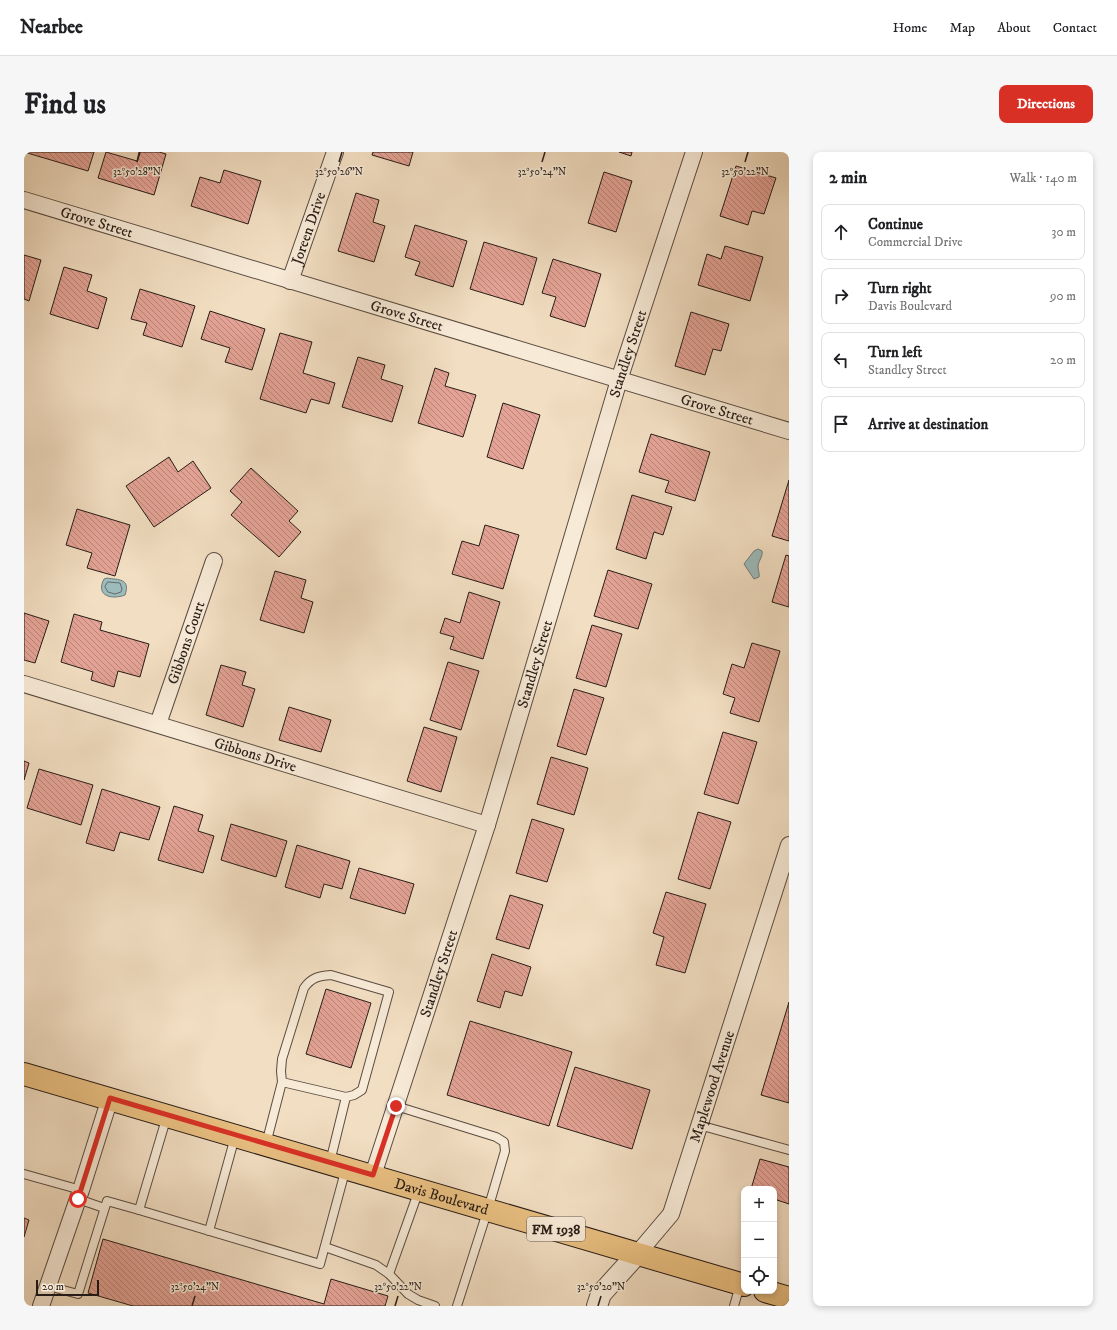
<!DOCTYPE html>
<meta charset="utf-8">
<style>
:root{--surface:#fff;--page:#f6f6f6;--text:#202124;--muted:#757577;--line:#e0e0e0;--accent:#d93025}
body{margin:0;font-family:"IM FELL DW Pica",serif;background:var(--page);color:var(--text)}
.controls{position:absolute;right:12px;bottom:12px;display:grid;overflow:hidden;border-radius:8px;box-shadow:0 2px 6px #0003}
.controls button{width:36px;height:36px;display:grid;place-items:center;padding:0;border:0;border-bottom:1px solid var(--line);background:var(--surface);color:var(--text);font:20px sans-serif}
.scale{position:absolute;left:12px;bottom:10px;width:63px;box-sizing:border-box;padding-left:4px;border:2px solid #271c16;border-top:0;font-size:11px;line-height:14px;white-space:nowrap;color:#271c16;-webkit-text-stroke:3px #f7ead7;paint-order:stroke}
.stop{position:absolute;width:12px;height:12px;margin:-9px;border:3px solid #d93025;border-radius:50%;background:#fff}
.stop.end{background:#d93025;border-color:#fff;box-shadow:0 1px 4px #0008}
.list{margin:0;padding:0;list-style:none}
h2{display:flex;justify-content:space-between;align-items:center;height:52px;margin:0;padding:0 16px;font-size:17px}
h2 small{font-size:13px;font-weight:400;color:var(--muted)}
.list li{display:grid;grid-template-columns:26px 1fr auto;gap:12px;align-items:center;box-sizing:border-box;height:56px;margin:0 8px 8px;padding:0 8px;border:1px solid var(--line);border-radius:8px}
.list b{display:block;font-size:15px;white-space:nowrap}
.list p{margin:0;font-size:13px;white-space:nowrap;color:var(--muted)}
.list em{font-size:13px;font-style:normal;color:var(--muted)}
.icon{flex:none;width:22px;height:22px;fill:none;stroke:currentColor;stroke-width:2;stroke-linecap:round;stroke-linejoin:round}
.map{position:relative;flex:none;width:765px;height:1154px;overflow:hidden;border-radius:8px}
header{display:flex;align-items:center;gap:24px;box-sizing:border-box;height:56px;padding:0 20px;background:var(--surface);border-bottom:1px solid var(--line)}
header strong{font-size:19px}
nav{display:flex;gap:22px;margin-inline-start:auto;font-size:14px}
.intro{display:flex;align-items:center;justify-content:space-between;box-sizing:border-box;height:96px;padding:0 24px}
h1{margin:0;font-size:28px}
.button{padding:10px 18px;border-radius:8px;background:var(--accent);color:#fff;font-size:14px;font-weight:700}
main{display:flex;gap:24px;padding:0 24px}
aside{flex:1;background:var(--surface);border-radius:8px;box-shadow:0 2px 6px #0003}
.map>svg:first-child{display:block}
.water{fill:#9dbbbb;stroke:#6e7b79}
.lines{fill:none;stroke-linecap:round;stroke-linejoin:round}
.shore{stroke:#626c68;stroke-width:1}
.building{fill:url(#building-back-hatch);stroke:#271c16}
.service-casing{stroke:#5a4c41;stroke-width:10}
.minor-casing{stroke:#5a4c41;stroke-width:18}
.tertiary-casing{stroke:#5a4c41;stroke-width:22}
.primary-casing{stroke:#271c16;stroke-width:24}
.service{stroke:#f7ead7;stroke-width:8}
.minor{stroke:#f7ead7;stroke-width:16}
.tertiary{stroke:#f7ead7;stroke-width:20}
.primary{stroke:#e9bf81;stroke-width:22}
.route{stroke:#d93025;stroke-width:5}
.ticks{fill:none;stroke:#271c16;stroke-width:1.5}
.labels{text-anchor:middle;stroke-width:3;stroke-linejoin:round;paint-order:stroke}
.shield{fill:#f7ead7;stroke:#655a50;stroke-width:1}
.shield-label{font-size:14px;font-weight:bold;fill:#271c16}
.street-label{font-size:15px;fill:#271c16;stroke:#f7ead7}
.ticks-label{font-size:10px;text-anchor:middle;fill:#271c16;stroke:#f7ead7;stroke-width:3;stroke-linejoin:round;paint-order:stroke}
</style>
<header>
<strong>Nearbee</strong>
<nav><a>Home</a><a>Map</a><a>About</a><a>Contact</a></nav>
</header>
<div class="intro"><h1>Find us</h1><a class="button">Directions</a></div>
<main>
<div class="map">
<svg width="765" height="1154" viewBox="0 0 765 1154">
<defs>
<pattern id="building-back-hatch" width="6" height="6" patternUnits="userSpaceOnUse"><rect width="6" height="6" fill="#e4a396"/><path d="M-1 5l2 2M0 0l6 6M5-1l2 2" fill="none" stroke="#b98479"/></pattern>
</defs>
<rect width="100%" height="100%" fill="#f2dec2"/>
<filter id="stains"><feTurbulence type="fractalNoise" baseFrequency=".005" numOctaves="4"/><feColorMatrix values="0 0 0 0 .2 0 0 0 0 .09 0 0 0 0 .02 0 0 0 .5 -.17"/></filter>
<radialGradient id="worn" r=".72"><stop offset=".6" stop-color="#630" stop-opacity="0"/><stop offset="1" stop-color="#630" stop-opacity=".3"/></radialGradient>
<g class="water">
<path d="M734,397L738,399C739,405 734,409 734,415C734,420 736,421 735,425L730,427L720,412L730,399Z"/>
<path d="M83,426C94,428 107,426 101,443C88,448 71,444 80,427Z"/>
</g>
<g class="lines">
<polygon class="shore" points="84,430 96,431 98,437 97,440 91,442 84,440 81,435"/>
</g>
<g class="building">
<polygon points="0,0 70,0 64,19"/>
<polygon points="82,0 113,9 115,0 135,0 142,2 130,43 74,26"/>
<polygon points="349,0 389,0 385,14 348,3"/>
<polygon points="595,0 608,0 607,4"/>
<polygon points="712,14 752,26 740,62 728,59 724,73 696,64"/>
<polygon points="200,18 237,29 224,72 167,54 176,25 196,31"/>
<polygon points="580,20 608,29 592,80 564,71"/>
<polygon points="332,41 355,48 349,70 361,74 350,110 314,99"/>
<polygon points="391,73 443,89 429,135 391,123 396,110 381,105"/>
<polygon points="460,90 513,106 499,153 446,137"/>
<polygon points="701,94 739,105 726,149 674,133 683,102 697,107"/>
<polygon points="0,103 17,108 5,149 0,147"/>
<polygon points="529,107 577,122 561,175 526,164 532,145 518,141"/>
<polygon points="40,115 68,123 63,139 83,146 74,177 26,162"/>
<polygon points="116,137 171,154 158,195 119,183 123,171 107,167"/>
<polygon points="186,159 241,177 228,218 201,210 206,196 177,187"/>
<polygon points="667,160 705,172 697,199 689,197 681,223 651,214"/>
<polygon points="256,181 288,190 279,221 311,231 305,252 287,247 282,261 236,247"/>
<polygon points="334,205 361,213 357,227 379,234 368,270 318,255"/>
<polygon points="411,216 425,221 421,234 452,243 439,285 394,271"/>
<polygon points="479,251 516,263 499,317 463,305"/>
<polygon points="627,282 686,300 671,349 641,340 645,329 615,320"/>
<polygon points="145,305 154,320 169,309 187,336 130,375 102,334"/>
<polygon points="227,316 274,359 265,369 277,380 255,405 207,363 218,350 206,339"/>
<polygon points="765,328 765,389 748,384"/>
<polygon points="608,343 648,355 639,383 630,380 622,407 592,397"/>
<polygon points="53,357 106,373 91,424 63,416 68,401 42,393"/>
<polygon points="461,373 495,383 479,437 428,422 438,389 455,394"/>
<polygon points="762,403 765,404 765,455 748,450"/>
<polygon points="584,418 628,432 614,477 570,464"/>
<polygon points="251,419 282,428 277,446 289,450 280,481 236,468"/>
<polygon points="445,440 476,450 459,507 426,497 430,485 416,481 421,466 436,471"/>
<polygon points="0,461 25,469 11,511 0,508"/>
<polygon points="50,462 78,470 76,478 125,492 116,525 94,519 90,535 67,528 69,520 37,510"/>
<polygon points="568,473 598,482 582,535 552,526"/>
<polygon points="728,491 756,499 735,570 706,561 711,546 699,542 708,512 720,516"/>
<polygon points="424,510 455,519 437,578 406,568"/>
<polygon points="197,513 222,520 218,533 231,537 219,575 182,563"/>
<polygon points="550,537 580,546 562,603 533,594"/>
<polygon points="265,555 307,568 297,600 255,588"/>
<polygon points="400,575 433,585 417,640 383,629"/>
<polygon points="699,580 733,590 714,652 680,642"/>
<polygon points="527,605 564,616 550,663 513,652"/>
<polygon points="0,609 5,611 0,628"/>
<polygon points="15,617 69,633 57,673 3,656"/>
<polygon points="78,637 136,655 125,688 96,680 90,699 62,691"/>
<polygon points="150,654 179,663 174,679 190,684 179,721 134,708"/>
<polygon points="674,660 707,670 686,737 654,727"/>
<polygon points="508,667 540,677 523,730 492,721"/>
<polygon points="207,672 263,689 252,725 197,708"/>
<polygon points="273,693 326,709 318,737 300,732 296,746 261,735"/>
<polygon points="335,716 390,732 381,762 326,746"/>
<polygon points="642,740 682,752 661,821 632,813 640,785 629,781"/>
<polygon points="486,743 519,753 505,797 472,787"/>
<polygon points="468,802 507,815 498,844 481,839 476,856 453,849"/>
<polygon points="302,837 347,851 327,916 282,902"/>
<polygon points="765,850 765,951 737,943"/>
<polygon points="446,869 548,900 525,974 423,943"/>
<polygon points="551,915 626,938 608,997 533,974"/>
<polygon points="736,1007 765,1015 765,1052 750,1047 750,1037 727,1037"/>
<polygon points="0,1066 5,1068 0,1085"/>
<polygon points="79,1087 300,1152 307,1127 364,1144 361,1154 109,1154 64,1141"/>
</g>
<g class="lines">
<g class="service-casing">
<g id="service">
<polyline points="372,954 472,985 480,990 481,999 464,1057 433,1154"/>
<polyline points="143,964 115,1058 296,1112 322,1016"/>
<polyline points="675,973 765,998"/>
<path d="M242,992L258,930L257,919L258,907L280,836C287,826 294,824 307,823L365,840L338,938L330,943L322,945L258,930"/>
<polyline points="306,1010 322,945"/>
<polyline points="0,1022 57,1038"/>
<polyline points="54,1047 80,1056"/>
<polyline points="185,1079 211,985"/>
<polyline points="301,1095 352,1113 365,1122 384,1142 394,1148 411,1154"/>
<polyline points="365,1122 395,1038"/>
<polyline points="24,1134 54,1142 83,1049 115,1058"/>
<polyline points="710,1154 716,1133"/>
</g>
</g>
<g class="minor-casing">
<g id="minor">
<path id="s1" d="M0,48L765,279"/>
<path id="s2" d="M266,129L311,0"/>
<path id="s3" d="M0,532L463,673"/>
<path id="s4" d="M134,572L190,409"/>
<path id="s5" d="M349,1023L463,673L595,228L670,0"/>
<path id="s6" d="M614,1101L647,1062L765,693"/>
<polyline points="17,1154 57,1038 86,946"/>
</g>
</g>
<g class="tertiary-casing">
<polyline id="tertiary" points="573,1154 577,1142 614,1101"/>
</g>
<g class="primary-casing">
<g id="primary">
<path id="s7" d="M0,922L720,1133"/>
<polyline points="741,1139 765,1146"/>
</g>
</g>
<use href="#service" class="service"/>
<use href="#minor" class="minor"/>
<use href="#tertiary" class="tertiary"/>
<use href="#primary" class="primary"/>
</g>
<g class="lines">
<polyline class="route" points="54,1047 86,946 349,1023 372,954"/>
</g>
<path class="ticks" d="M113,10L116,0M315,10L318,0M518,10L521,0M721,10L724,0M168,1154L171,1144M371,1154L374,1144M574,1154L577,1144"/>
<g class="labels">
<rect class="shield" x="503" y="1065" width="58" height="24" rx="3"/>
<g class="shield-label">
<text x="532" y="1082">FM 1938</text>
</g>
<g class="street-label">
<text dy="5" stroke="none"><textPath href="#s1" startOffset="76">Grove Street</textPath></text>
<text dy="5" stroke="none"><textPath href="#s2" startOffset="56">Joreen Drive</textPath></text>
<text dy="5" stroke="none"><textPath href="#s1" startOffset="400">Grove Street</textPath></text>
<text dy="5" stroke="none"><textPath href="#s5" startOffset="860">Standley Street</textPath></text>
<text dy="5" stroke="none"><textPath href="#s1" startOffset="724">Grove Street</textPath></text>
<text dy="5" stroke="none"><textPath href="#s4" startOffset="86">Gibbons Court</textPath></text>
<text dy="5" stroke="none"><textPath href="#s5" startOffset="536">Standley Street</textPath></text>
<text dy="5" stroke="none"><textPath href="#s3" startOffset="242">Gibbons Drive</textPath></text>
<text dy="5" stroke="none"><textPath href="#s5" startOffset="212">Standley Street</textPath></text>
<text dy="5" stroke="none"><textPath href="#s6" startOffset="185">Maplewood Avenue</textPath></text>
<text dy="5" stroke="none"><textPath href="#s7" startOffset="435">Davis Boulevard</textPath></text>
</g>
</g>
<g class="ticks-label">
<text x="113" y="23">32°50'28"N</text>
<text x="315" y="23">32°50'26"N</text>
<text x="518" y="23">32°50'24"N</text>
<text x="721" y="23">32°50'22"N</text>
<text x="171" y="1138">32°50'24"N</text>
<text x="374" y="1138">32°50'22"N</text>
<text x="577" y="1138">32°50'20"N</text>
</g>
<rect width="100%" height="100%" filter="url(#stains)"/>
<rect width="100%" height="100%" fill="url(#worn)"/>
</svg>
<div class="controls">
<button>+</button>
<button>−</button>
<button><svg class="icon" aria-label="locate" viewBox="0 0 24 24"><circle cx="12" cy="12" r="6"/><path d="M12 2v4M12 18v4M2 12h4M18 12h4"/></svg></button>
</div>
<div class="scale">20 m</div>
<div class="stop" style="left:54px;top:1047px"></div>
<div class="stop end" style="left:372px;top:954px"></div>
</div>
<aside>
<h2>2 min<small>Walk · 140 m</small></h2>
<ul class="list">
<li><svg class="icon" aria-label="ahead" viewBox="0 0 24 24"><path d="M12 20V5M6 11l6-6 6 6"/></svg><div><b>Continue</b><p>Commercial Drive</p></div><em>30 m</em></li>
<li><svg class="icon" aria-label="right" viewBox="0 0 24 24"><path d="M7 20v-9h11M14 6l5 5-5 5"/></svg><div><b>Turn right</b><p>Davis Boulevard</p></div><em>90 m</em></li>
<li><svg class="icon" aria-label="left" viewBox="0 0 24 24"><path d="M17 20v-9H6M10 6l-5 5 5 5"/></svg><div><b>Turn left</b><p>Standley Street</p></div><em>20 m</em></li>
<li><svg class="icon" aria-label="arrive" viewBox="0 0 24 24"><path d="M6 21V4h12l-3 4 3 4H6"/></svg><div><b>Arrive at destination</b></div></li>
</ul>
</aside>
</main>
